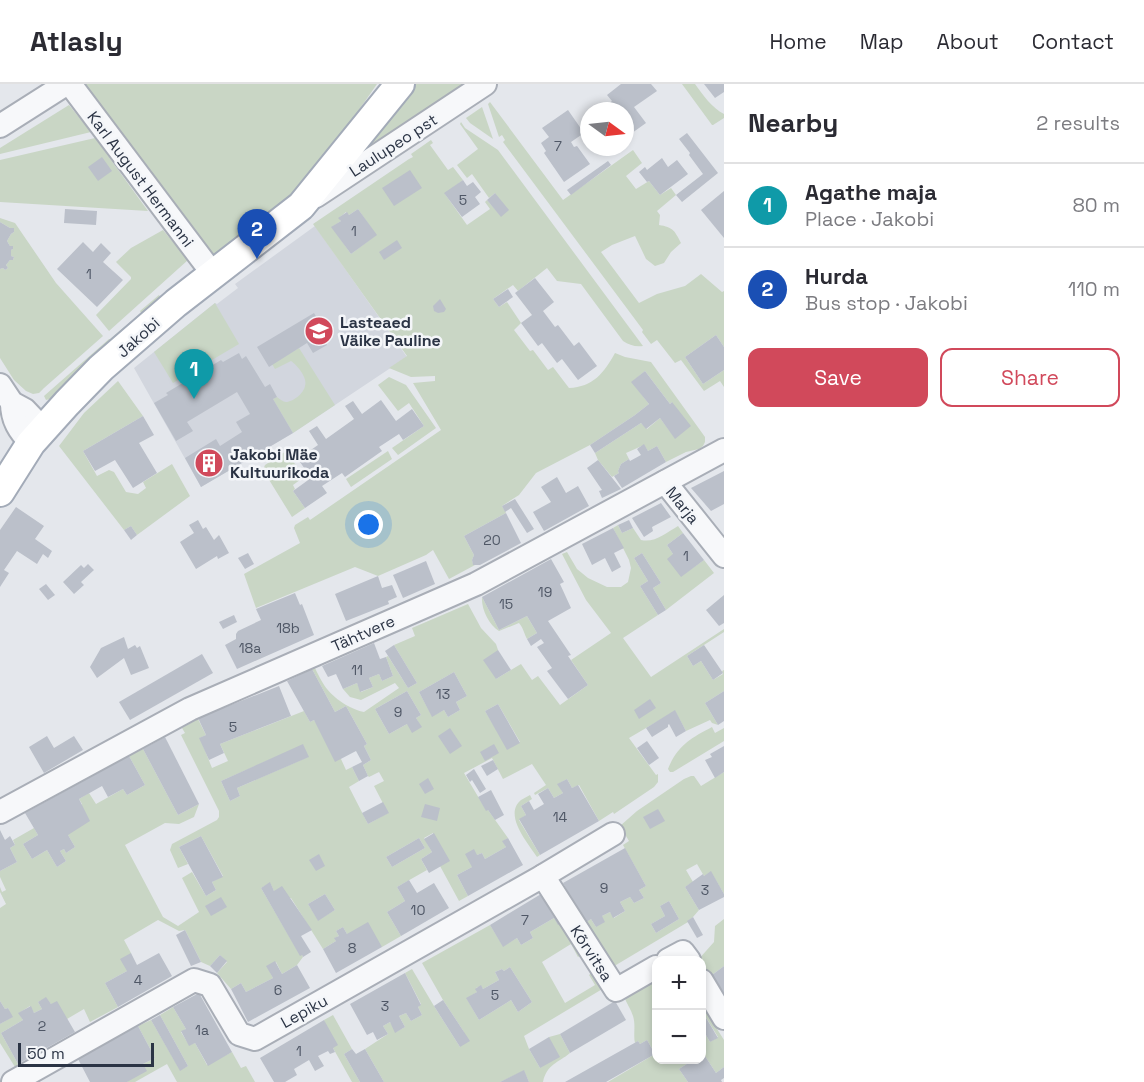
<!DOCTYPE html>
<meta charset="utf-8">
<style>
:root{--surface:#fff;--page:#f2f2f3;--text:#2b2b33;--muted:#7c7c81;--line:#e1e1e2;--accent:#d1495b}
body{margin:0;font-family:"Space Grotesk",sans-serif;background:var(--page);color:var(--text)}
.controls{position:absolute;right:18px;bottom:18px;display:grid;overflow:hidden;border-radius:12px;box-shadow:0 3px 9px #0003}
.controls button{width:54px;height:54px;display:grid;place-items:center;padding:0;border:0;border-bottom:2px solid var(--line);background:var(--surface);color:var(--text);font:30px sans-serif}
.compass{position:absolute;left:580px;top:18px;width:54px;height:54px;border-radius:50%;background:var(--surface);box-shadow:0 3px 9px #0003;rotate:105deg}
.scale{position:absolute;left:18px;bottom:15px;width:136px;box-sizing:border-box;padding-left:6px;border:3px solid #2b3445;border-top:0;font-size:16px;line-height:21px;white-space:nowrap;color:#2b3445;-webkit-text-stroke:4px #f4f6f9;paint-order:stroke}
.you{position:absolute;left:369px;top:441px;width:21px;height:21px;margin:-15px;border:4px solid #fff;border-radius:50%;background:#1a73e8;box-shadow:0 0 0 9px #1a73e833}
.badge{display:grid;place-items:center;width:39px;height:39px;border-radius:50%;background:var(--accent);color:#fff;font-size:20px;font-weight:700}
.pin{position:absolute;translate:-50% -50px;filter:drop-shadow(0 2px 3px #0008)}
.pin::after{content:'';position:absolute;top:32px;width:21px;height:18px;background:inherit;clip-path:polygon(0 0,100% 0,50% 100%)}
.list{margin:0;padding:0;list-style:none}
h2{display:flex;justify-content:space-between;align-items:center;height:78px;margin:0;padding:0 24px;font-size:26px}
h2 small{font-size:20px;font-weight:400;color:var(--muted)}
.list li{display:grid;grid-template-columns:39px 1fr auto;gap:18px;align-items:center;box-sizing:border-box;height:84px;padding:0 24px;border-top:2px solid var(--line)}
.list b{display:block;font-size:22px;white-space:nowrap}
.list p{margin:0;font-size:20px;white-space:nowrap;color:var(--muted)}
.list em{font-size:20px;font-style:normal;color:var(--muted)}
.actions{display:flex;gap:12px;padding:18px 24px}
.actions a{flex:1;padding:14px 0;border:2px solid var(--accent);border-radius:12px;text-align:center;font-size:21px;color:var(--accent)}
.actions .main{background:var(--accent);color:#fff}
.map{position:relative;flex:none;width:724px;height:998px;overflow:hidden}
header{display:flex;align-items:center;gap:36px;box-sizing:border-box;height:84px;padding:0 30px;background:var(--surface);border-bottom:2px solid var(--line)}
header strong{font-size:28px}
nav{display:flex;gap:33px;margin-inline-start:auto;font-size:21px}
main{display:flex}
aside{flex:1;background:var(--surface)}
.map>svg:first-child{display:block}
.built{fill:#d2d6de}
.green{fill:#c9d6c5;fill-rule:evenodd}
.building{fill:#bbc0ca}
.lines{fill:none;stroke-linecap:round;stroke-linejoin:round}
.minor-casing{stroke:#a9aeb7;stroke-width:26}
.major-casing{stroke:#a3abb8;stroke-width:32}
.minor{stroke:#f7f8fa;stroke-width:22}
.major{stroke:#fff;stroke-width:28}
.labels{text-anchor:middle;stroke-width:5;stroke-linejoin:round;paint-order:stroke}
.number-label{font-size:14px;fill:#4f5766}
.street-label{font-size:16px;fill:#2b3445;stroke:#f4f6f9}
.poi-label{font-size:16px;font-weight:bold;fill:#2b3445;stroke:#f4f6f9;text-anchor:start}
</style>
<header>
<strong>Atlasly</strong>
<nav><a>Home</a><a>Map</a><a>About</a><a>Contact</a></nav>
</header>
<main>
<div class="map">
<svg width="724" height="998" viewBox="0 0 724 998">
<rect width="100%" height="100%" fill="#e4e7ec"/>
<polygon class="built" points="315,142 407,273 293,349 201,403 134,284 215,219 217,220 238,204 235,200"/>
<g class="green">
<polygon points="85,0 377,0 313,92 292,116 214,173"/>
<polygon points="411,0 472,0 367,68 362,67"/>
<path d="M682,0H695C703,11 712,24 724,30V34L713,41H712Z"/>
<path d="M490,18L563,116L633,66L642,79L626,92L636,105L649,97L660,111L671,104L676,111L657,127L660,131L659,141C673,143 675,147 681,159L671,168L664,179L655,182L646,175L635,152L612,161L601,168L639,219L657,210L685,202L701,190L722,208L724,207V263L716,251L685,273L703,300L724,286V303L720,297L704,307L681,276L675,279L657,256L651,260L642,248L643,246L503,58L505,56L502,51L499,53L488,20Z"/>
<polygon points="69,21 91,48 0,70 0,64"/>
<polygon points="482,23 493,55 470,39 466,34"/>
<path d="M461,38L465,44L498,66L643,262C635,263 629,261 623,257L581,200L557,197L547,184L518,207L513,201L493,215L499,223L507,218L521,239L514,246L530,267L533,266L548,286L553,283L569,304C593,303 604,289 615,269L625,273L651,278L705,353V358L703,362L699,365L686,368L666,378L657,362L648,367L644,361L626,369L629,375L621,380L618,387L619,389L612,393L598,376L595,369L641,339L647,345L660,334L675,354L672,318L670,320L645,287L632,298L649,320L635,331L590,361L536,389L519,411L502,422L506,429L464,452L474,471L472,476L473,480L475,481L449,495L433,466L426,471L378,492L355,483L256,524L244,490L300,459L294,444L295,441L308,433L310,436L441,346L413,299L435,297V292L411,293L389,284L407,272L313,140L409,75L413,73L411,70L431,56L433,59L430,61L448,86L453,83L463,96L445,110L467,141L490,125L485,118L487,116L501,132L495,109L489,114L472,90L467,94L457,81L478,65L460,40ZM358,125L376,151L351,170L332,143L341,137L339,134L346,128L349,131Z"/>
<polygon points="95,54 148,127 0,118 0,76"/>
<polygon points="0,134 15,139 56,199 103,252 44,304 39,309 33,310 26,307 14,296 0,274 0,185 3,184 5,186 8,184 6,181 10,176 13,176 14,173 11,172 11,166 13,165 13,162 10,162 7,157 11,150 14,148 14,144 10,144 0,138"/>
<polygon points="163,146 188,176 109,247 96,231 131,195 131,193 116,178 131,164"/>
<polygon points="159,211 162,215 50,315 46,316 44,312 109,255 110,255 141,229 140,227"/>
<polygon points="215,219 239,260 173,299 154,268"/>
<path d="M299,264L335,321L293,349L273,315L277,313C280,315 283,318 286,318C293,318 304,309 305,302C308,294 297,281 291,277L275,285L272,280Z"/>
<polygon points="389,293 406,301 436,344 398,371 392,364 424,342 409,319 398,327 378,301"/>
<polygon points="118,297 143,332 83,367 97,392 109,386 114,388 126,408 138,410 146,404 143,398 172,380 190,412 137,451 131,442 124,446 59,362 84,329"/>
<polygon points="286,367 304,393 293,401 295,405 293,407 305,424 292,433 263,386 265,381"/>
<polygon points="388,367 392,375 351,403 346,395"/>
<path d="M618,441L622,449L633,444L641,456C655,459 666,449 678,442L683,449L667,461L673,470L681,492L704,476L714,489L666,526L653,504L661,499L642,469L634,474L648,497L640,502L658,531L623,554L651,593L724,545V548L687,572L693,582L701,577L713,596L723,590L722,587L724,586V607L705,619L718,641L712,639L710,636L686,647L675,627L629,654L656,691L658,690V698L654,703L614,730L613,728L599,737L579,701L572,704L567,695L558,700L563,709L554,714L548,704L535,711L534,709L546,701L532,680L503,695L492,674L464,689L486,726H488L508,754L503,757L506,763L485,775L482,769L477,771L472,783L457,791L468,812L459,817L440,782L433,749L424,754L432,768L421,775L427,786L397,803L405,817L387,828L401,852L382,863L347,850L343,843L336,847L339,852L335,854L336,857L323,865L291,814H289L274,807L270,799L261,804L300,871H302L303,873L297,881L282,890L276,878L267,882L273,894L246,908L241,899L231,905L217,889L227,878L220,871L210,882L201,878L185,846L179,847L158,836L124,856L131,869L127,887L105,899L118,923L90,938L84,925L67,935L51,920L46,914L38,918L42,925L34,929L30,922L19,929L23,936L1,949L18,980L15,983L0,959V940L12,933L8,924L5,925L0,917V824L6,820L0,808V803L2,808L6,806L0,793V787L17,778L10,764L15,761L13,756L34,744L38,751L23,760L32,775L47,766L57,783L66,777L60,767L64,765L66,769L75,763L65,746L82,720L79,715L89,709L96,720L123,705L127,711L145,701L129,672L143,665L178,731L199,720L194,733L179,740L165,739L125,761L163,833L178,842L199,828L182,794L192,788L206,812L216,806L212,798L223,792L201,752L179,763L188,780L178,784L170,766L172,760L217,736L219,733V727L181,651L185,649L182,644L198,635L206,651L200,654L212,684L228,677L220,660L304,627L310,638L314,636L341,675L346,686L352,683L359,697L349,703L368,740L388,729L374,702L384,697L379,688L369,693L368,692L363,681L371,676L364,662L367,660L346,622L335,628L312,585L315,584C324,603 329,610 346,621C352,624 358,627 364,628L399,604L395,599L361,616L350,613L343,605L357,599L361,608L373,603L369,594L379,590L382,597L393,592L386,573L388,572L408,604L417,599L394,561L415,552L412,544L468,520L481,544L496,560L498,566L496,595L521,580L532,596L538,592L560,621L588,601L571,576L611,549L586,516L562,470L567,468L577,485L588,494L607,503H621L628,498L631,484L629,476L613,444ZM454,588L467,612L456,618L460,626L448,633L444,626L432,632L419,608ZM407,607L421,631L416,634L421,643L407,640L389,650L375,625ZM498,620L520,658L508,665L485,627ZM303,661L308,673L237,704L240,712L230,717L221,697ZM419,754L425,764L392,783L386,773ZM325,810L335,826L318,836L308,820Z"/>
<path d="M482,513L499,546L527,532L537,549L527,555C524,550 524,545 519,539L499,547C489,541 481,525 482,513Z"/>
<path d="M712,643L715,649L724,644V657L673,688H670L668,685C677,662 691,654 712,643Z"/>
<path d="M724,688V810L711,788L704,792L697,780L686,786L693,798L685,803L699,826L693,833L688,837V838L611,884L585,839L591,835L596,843L602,832L610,828L614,834L625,827L620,818L630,813L634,819L644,814L639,806L646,802L623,761L629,757L620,742L637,727L684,695L691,692H694L701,702ZM669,817L679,835L656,849L651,840L665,832L660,822Z"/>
<path d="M530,711L532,715L521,722L526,731L519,736L540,771L537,773C528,759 503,731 521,716C524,714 527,713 530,711Z"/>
<path d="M554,834L564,837L584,870L578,873L571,860L542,878L565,919L595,901L589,891L594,887L604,904L524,952L529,965L540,984L549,953L560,950L570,969C558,979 547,980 543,998H529L524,987L500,998H384L365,965L388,950L383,942L390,938L396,948L405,943L399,932L406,929L411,937L422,931L418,923L421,920L405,889L412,885L434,922L460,963L464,948L443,916L422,879L490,841L503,862L517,854L521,861L533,854L530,848ZM510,883L532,918L518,928L511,916L479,936L467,915L477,908L476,904L481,902L483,905L499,896L495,888L502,885L504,887Z"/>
<polygon points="724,835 724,882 712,891 724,910 724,918 702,891 702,876 698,876 714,858 715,842"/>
<path d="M656,890V976H693L679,985L688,998H608L655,970L647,956L640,960L638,957L635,959C633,951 636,941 633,932C631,925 626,919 624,912Z"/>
<polygon points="702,921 724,956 724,983 716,989 703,969 702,970 702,944 710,958 718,953 702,927"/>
<polygon points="173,923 186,945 181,948 189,961 195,959 207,981 232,968 241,984 246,982 255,998 177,998 167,980 135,998 127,998 143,980 155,974 138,942 151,936 180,986 188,982 160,931"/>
<polygon points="333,931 352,965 344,970 360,998 352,998 333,964 324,936"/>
</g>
<g class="building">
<polygon points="621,0 651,0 657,7 634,23 646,39 625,54 625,27 603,27 602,25 612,17 607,11"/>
<polygon points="704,0 724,0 724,8 715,14"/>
<polygon points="568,26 584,49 571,58 574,63 577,62 590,80 564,98 544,69 546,67 541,59 549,53 542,44"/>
<polygon points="687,49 718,89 682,118 676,111 703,90 689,71 690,69 679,55"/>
<polygon points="102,73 112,87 98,97 88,83"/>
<polygon points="662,74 668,83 677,76 688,90 660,111 649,97 647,98 639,88 645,83 647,86"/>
<polygon points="608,77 611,81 571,111 567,106"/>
<polygon points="410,86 422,104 394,122 382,104"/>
<polygon points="463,96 467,102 473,98 481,108 475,113 480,120 462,133 444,109"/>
<polygon points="724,107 724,154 701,126"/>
<polygon points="495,109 509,126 501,133 487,116"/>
<polygon points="65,125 97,127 96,141 64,139"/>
<polygon points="358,125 377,151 351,170 331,143 341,137 338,134 347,128 349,131"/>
<polygon points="0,138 10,144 14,144 14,148 11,150 7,157 10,162 13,162 13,165 11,166 11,172 14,173 13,176 10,176 6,181 8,184 5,186 3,184 0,185"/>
<polygon points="397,156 402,164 384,176 379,168"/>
<polygon points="83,158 93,168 101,159 111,169 103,178 123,196 97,223 57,185"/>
<polygon points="535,194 554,218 543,227 555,243 558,241 574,262 579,258 597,282 578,296 562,275 557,279 542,259 538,262 521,239 532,231 515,209"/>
<polygon points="508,205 513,213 499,223 493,215"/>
<polygon points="440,215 446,225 444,228 438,229 434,227 433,222"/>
<polygon points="314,229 326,249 321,252 327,261 313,269 307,259 269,283 257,263"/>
<polygon points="716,251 724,263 724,286 703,300 685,273"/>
<polygon points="239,269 242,275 246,272 265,303 270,300 277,313 273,315 293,349 201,403 185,374 216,355 220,362 242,348 236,338 250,330 237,308 187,338 193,347 176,357 154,319 168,311 166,309 221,276 223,278"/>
<polygon points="645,287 670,320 672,318 691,342 675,355 660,334 646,345 641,339 595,369 590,361 635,331 649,320 631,298"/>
<polygon points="381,316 396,337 412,325 424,342 403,356 399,350 379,363 382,367 345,393 342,389 322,402 327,409 305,424 293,407 311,394 298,375 318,361 309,347 317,342 326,355 354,335 345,322 353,317 362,330"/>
<polygon points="143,332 154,351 139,359 157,389 133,404 115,376 95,387 83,367"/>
<polygon points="644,360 648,367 657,362 666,378 622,404 614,392 619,389 618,387 621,380 629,375 630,377 641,371 637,365"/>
<polygon points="598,376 621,405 602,414 599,407 602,406 587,384"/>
<polygon points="724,387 724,420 711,427 691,404"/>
<polygon points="557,393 566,409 578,402 589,422 544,447 533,428 551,418 541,403"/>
<polygon points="515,415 534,445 527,449 511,424 505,428 502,422"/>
<polygon points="661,419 671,433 652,443 653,447 644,453 632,434"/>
<polygon points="16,423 44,442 35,455 52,467 48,474 43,470 37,480 17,467 4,486 9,489 0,503 0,446"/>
<polygon points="506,429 521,459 480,481 473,481 472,476 474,471 464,452"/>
<polygon points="198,436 203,445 206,443 214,456 219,451 229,469 218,475 217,472 196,485 180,458 194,449 189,441"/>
<polygon points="629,436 633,444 622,449 618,441"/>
<polygon points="131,442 137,451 131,456 124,446"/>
<polygon points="613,444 624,464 614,469 621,483 612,488 605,474 592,481 582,460"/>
<polygon points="683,449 704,476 681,493 667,475 673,470 667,461"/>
<polygon points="248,469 254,480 245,485 238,474"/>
<polygon points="642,469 661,499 653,504 666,526 658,531 640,502 648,497 634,474"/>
<polygon points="551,475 564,498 560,500 571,524 548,537 571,571 568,572 588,601 568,615 547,587 552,584 537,563 544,559 541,555 531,562 527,555 537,549 527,532 499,546 482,513"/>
<polygon points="426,477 435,500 403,514 393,491"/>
<polygon points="88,480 94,486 81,498 84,501 74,510 63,498 81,481 84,484"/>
<polygon points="378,492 382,504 392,501 397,513 388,517 389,520 346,537 335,510"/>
<polygon points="46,500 55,511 48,516 39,505"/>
<polygon points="295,509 300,521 302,520 314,551 237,585 225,561 236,555 236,550 238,547 261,536 256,525"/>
<polygon points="724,511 724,539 719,542 706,526"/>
<polygon points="234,531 237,538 223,545 219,538"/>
<polygon points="124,553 128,565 135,561 137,564 140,562 149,584 131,591 124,574 97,594 90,583 101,564"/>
<polygon points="374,559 380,575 386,573 393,592 382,597 379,590 369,594 373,603 360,608 357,599 343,605 336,590 328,593 322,582"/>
<polygon points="394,561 417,599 408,604 385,567"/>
<polygon points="704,561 723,589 713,596 701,577 693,582 687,572"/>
<polygon points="498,566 511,586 496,595 483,576"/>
<polygon points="202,570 213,589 130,636 119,618"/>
<polygon points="312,585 335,628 346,622 367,660 364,662 371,676 363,681 368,692 359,697 352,683 362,678 356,667 335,678 314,636 310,638 287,597"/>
<polygon points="454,588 467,612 456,618 460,626 448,633 444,626 432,633 419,608"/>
<polygon points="279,602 291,632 220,660 224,669 209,676 199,654 206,651 198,634"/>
<polygon points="407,607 421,631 416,634 422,643 412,649 407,640 389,650 375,625"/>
<polygon points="724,607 724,637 718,641 705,619"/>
<polygon points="650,615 656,624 639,635 634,626"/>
<polygon points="498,620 520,659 507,666 485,627"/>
<polygon points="675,626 686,647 676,653 669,640 668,641 668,643 652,653 646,644"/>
<polygon points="450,644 462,662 450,670 438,652"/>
<polygon points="47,652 54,664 74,652 83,666 44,689 29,663"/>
<polygon points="165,653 199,720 178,731 143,665"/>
<polygon points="647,657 659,674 649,681 637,664"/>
<polygon points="303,660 309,673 237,704 240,712 230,717 221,697"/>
<polygon points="494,660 499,669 485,677 480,668"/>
<polygon points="724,662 724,688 715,694 705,676 712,673 710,670"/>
<polygon points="129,672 145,701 127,711 123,705 108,713 102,702 79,715 90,737 68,751 75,763 66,769 64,765 60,767 66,777 57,783 47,766 32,775 23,760 38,751 25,729"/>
<polygon points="493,676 498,685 487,692 481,682"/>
<polygon points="474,685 486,705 480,709 472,696 470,698 466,691"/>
<polygon points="428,694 434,705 425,710 419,700"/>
<polygon points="567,695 572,704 578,701 599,737 540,771 519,735 526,731 521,722 529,717 534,726 544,720 538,710 548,704 554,714 563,709 557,700"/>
<polygon points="491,706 504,731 495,736 488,726 486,727 478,713"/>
<polygon points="383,718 389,729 368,740 362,729"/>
<polygon points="425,720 440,724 437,737 421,733"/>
<polygon points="658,725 665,737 650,745 643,733"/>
<polygon points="0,746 5,756 10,752 15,761 10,764 17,778 0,787"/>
<polygon points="434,749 450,777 429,789 421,775 432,768 424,755"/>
<polygon points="201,752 223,793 212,798 216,806 206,812 179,763"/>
<polygon points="419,754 425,764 392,783 386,773"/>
<polygon points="508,754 523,781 468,812 457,791 472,783 465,770 474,765 477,771 482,769 485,775 506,763 502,757"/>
<polygon points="625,764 646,802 639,806 644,814 634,819 630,813 620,818 625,827 613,834 610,828 602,832 605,838 596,843 591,835 585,839 563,799"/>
<polygon points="319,770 325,782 316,787 309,776"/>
<polygon points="711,787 724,810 724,813 699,826 685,803 703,790 704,792"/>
<polygon points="409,796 417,809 434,799 449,824 401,852 387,828 405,817 397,803"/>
<polygon points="270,798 274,807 282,802 312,846 301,852 311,868 303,873 302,871 300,872 261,804"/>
<polygon points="546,807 564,837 558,841 554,834 530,848 533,854 521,861 517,854 503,863 490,841"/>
<polygon points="325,810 335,826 318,837 308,820"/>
<polygon points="221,813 227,823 211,832 205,822"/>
<polygon points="669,817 679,835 656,849 651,840 665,832 660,822"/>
<polygon points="693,833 703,851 697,854 687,837"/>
<polygon points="368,838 382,863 336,889 323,865 336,857 334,854 339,852 336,847 343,843 347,850"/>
<polygon points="185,846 201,878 191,882 176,851"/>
<polygon points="131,869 137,881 159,869 172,892 118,923 105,899 127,887 120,875"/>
<polygon points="220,871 227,877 217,889 210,882"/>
<polygon points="275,877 282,890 297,881 310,904 248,938 231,905 241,899 246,908 273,894 266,882"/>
<polygon points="724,882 724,910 712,891"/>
<polygon points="510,883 532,918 518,928 511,916 479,936 466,914 477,908 475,905 481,901 483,905 499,896 495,888 502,885 504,887"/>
<polygon points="405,889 421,921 418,923 422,931 411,937 406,929 399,932 405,943 395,949 390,938 383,942 388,950 377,956 373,948 367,951 350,920"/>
<polygon points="199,909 232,968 208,982 195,959 189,962 181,947 186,945 173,923"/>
<polygon points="46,913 51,920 57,917 75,948 18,980 1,949 23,936 18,929 31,922 34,929 42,925 38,918"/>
<polygon points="443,916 470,957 460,963 434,922"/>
<polygon points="0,917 5,925 8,924 13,933 0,940"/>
<polygon points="615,917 626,936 570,969 560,950"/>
<polygon points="702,927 718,954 710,958 702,944"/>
<polygon points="160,931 188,982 180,987 151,936"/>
<polygon points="324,936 338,961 333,964 335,968 330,970 328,967 318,972 324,982 315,987 309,976 294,985 297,991 285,998 274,998 260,974"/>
<polygon points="138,942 155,974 143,980 147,987 127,998 90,998 78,975"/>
<polygon points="549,953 560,973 540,984 529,965"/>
<polygon points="647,956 655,970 606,998 565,998 638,957 640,960"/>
<polygon points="352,965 356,970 365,965 384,998 360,998 344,970"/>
<polygon points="703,969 716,989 724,983 724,994 721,996 722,998 688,998 679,985 693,976 702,976 702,970"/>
<polygon points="524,986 529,998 500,998"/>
</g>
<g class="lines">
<g class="minor-casing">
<g id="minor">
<polyline points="70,0 213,190"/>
<polyline points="0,42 66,0"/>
<polyline points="316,112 485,0"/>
<polyline points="0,301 12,319 25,326 43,345"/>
<path d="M12,319C12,336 19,347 31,359"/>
<polyline points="665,398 724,472"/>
<polyline points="0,728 190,625 476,500 724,366"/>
<polyline points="543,792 616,906 656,883"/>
<polyline points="668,876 683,868 689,876"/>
<polyline points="702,897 724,934"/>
<polyline points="13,998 194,896 210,901 239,950 255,955 543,792 613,750"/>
</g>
</g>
<g class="major-casing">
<polyline id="major" points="0,408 31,359 67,319 101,284 176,219 301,122 400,0"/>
</g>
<use href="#minor" class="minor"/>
<use href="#major" class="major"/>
</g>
<defs>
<g id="school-disc" transform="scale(1.5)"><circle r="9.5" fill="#d1495b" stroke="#f4f6f9"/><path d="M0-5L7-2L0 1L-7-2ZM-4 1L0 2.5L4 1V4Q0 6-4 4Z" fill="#fff"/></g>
<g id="building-disc" transform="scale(1.5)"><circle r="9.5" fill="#d1495b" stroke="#f4f6f9"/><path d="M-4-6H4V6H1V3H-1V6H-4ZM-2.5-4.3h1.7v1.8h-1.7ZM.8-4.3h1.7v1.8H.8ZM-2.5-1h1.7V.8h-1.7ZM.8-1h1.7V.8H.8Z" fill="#fff"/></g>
</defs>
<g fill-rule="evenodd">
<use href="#school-disc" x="319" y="247"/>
<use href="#building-disc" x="209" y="379"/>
</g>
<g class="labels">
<g class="number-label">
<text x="558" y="67">7</text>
<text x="463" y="121">5</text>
<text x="354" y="152">1</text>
<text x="89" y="195">1</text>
<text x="492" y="461">20</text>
<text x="686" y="477">1</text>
<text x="545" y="513">19</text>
<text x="506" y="525">15</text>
<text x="288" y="549">18b</text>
<text x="250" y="569">18a</text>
<text x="357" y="591">11</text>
<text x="443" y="615">13</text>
<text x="398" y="633">9</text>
<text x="233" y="648">5</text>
<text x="560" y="738">14</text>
<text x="604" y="809">9</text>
<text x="705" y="811">3</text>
<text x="418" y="831">10</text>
<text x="525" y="841">7</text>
<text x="352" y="869">8</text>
<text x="138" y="901">4</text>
<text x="278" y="911">6</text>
<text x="495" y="916">5</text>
<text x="385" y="927">3</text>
<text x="42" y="947">2</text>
<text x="202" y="951">1a</text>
<text x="299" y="972">1</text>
</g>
<g class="street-label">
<text transform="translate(393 61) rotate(-33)" y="6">Laulupeo pst</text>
<text transform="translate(141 95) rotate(53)" y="6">Karl August Hermanni</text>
<text transform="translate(138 253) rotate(-42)" y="6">Jakobi</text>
<text transform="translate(683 421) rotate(51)" y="6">Marja</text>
<text transform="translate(363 549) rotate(-24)" y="6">Tähtvere</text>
<text transform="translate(592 869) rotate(57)" y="6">Kõrvitsa</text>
<text transform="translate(304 927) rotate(-29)" y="6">Lepiku</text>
</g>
<g class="poi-label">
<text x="340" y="244">Lasteaed<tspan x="340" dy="18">Väike Pauline</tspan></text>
<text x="230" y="376">Jakobi Mäe<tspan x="230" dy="18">Kultuurikoda</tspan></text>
</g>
</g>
</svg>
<div class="controls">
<button>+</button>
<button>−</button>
</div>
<svg class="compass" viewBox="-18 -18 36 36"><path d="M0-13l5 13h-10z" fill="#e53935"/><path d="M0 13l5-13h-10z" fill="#7c7c81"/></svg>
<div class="scale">50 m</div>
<div class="you"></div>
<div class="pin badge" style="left:194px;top:315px;background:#0f9aa8">1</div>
<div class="pin badge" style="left:257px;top:175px;background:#1a4fb4">2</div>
</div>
<aside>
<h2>Nearby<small>2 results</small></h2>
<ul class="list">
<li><span class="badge" style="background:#0f9aa8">1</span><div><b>Agathe maja</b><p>Place · Jakobi</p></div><em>80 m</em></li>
<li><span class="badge" style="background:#1a4fb4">2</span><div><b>Hurda</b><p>Bus stop · Jakobi</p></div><em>110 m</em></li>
</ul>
<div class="actions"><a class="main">Save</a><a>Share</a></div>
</aside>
</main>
